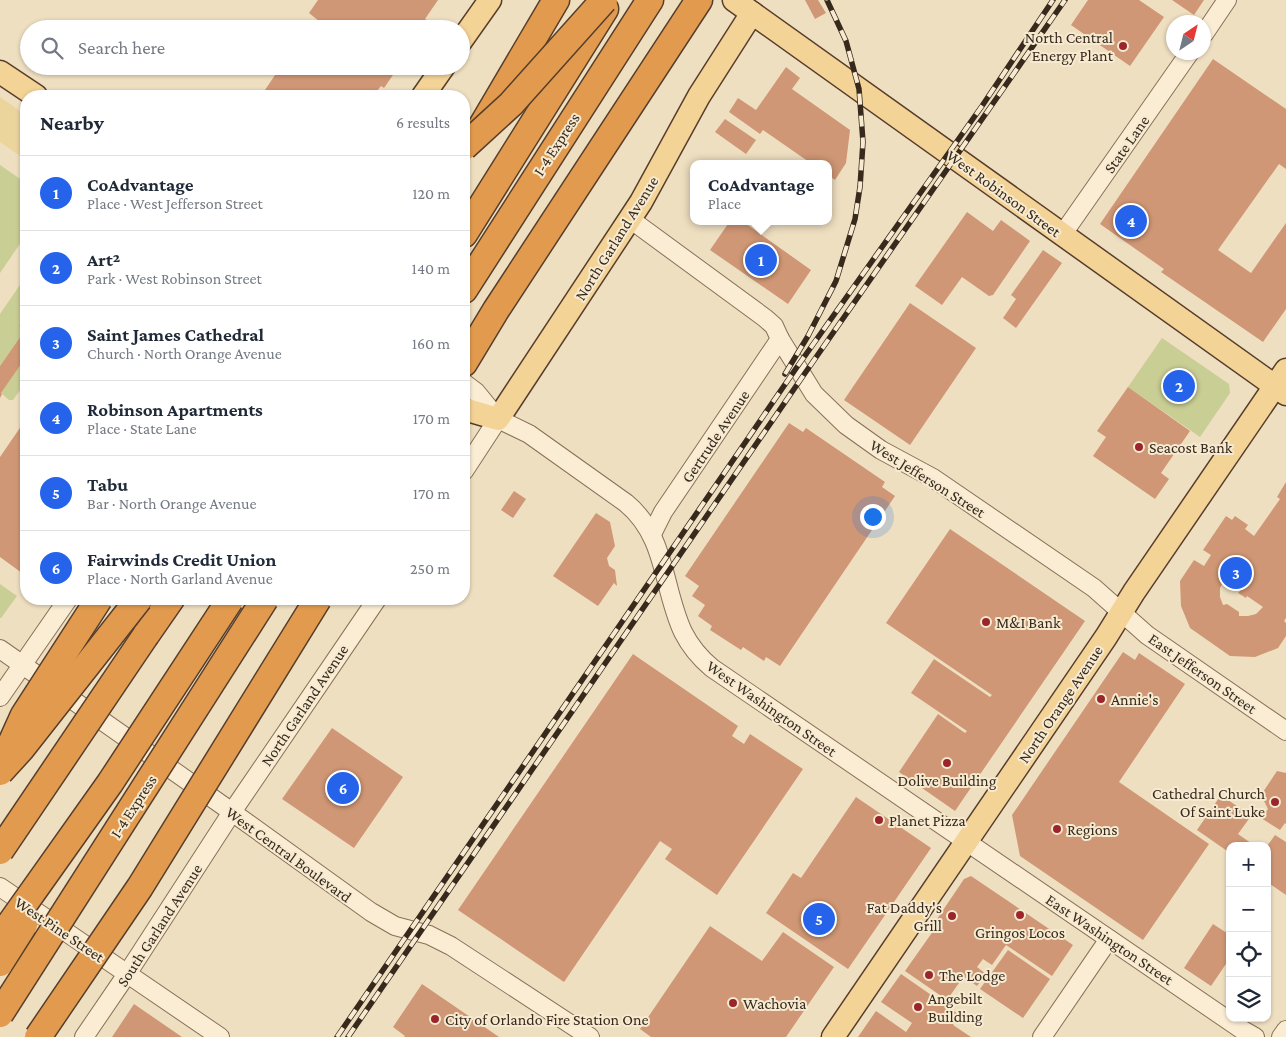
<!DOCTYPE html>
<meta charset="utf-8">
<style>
:root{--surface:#fff;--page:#f6f6f7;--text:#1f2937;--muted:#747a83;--line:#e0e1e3;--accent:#2563eb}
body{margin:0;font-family:"Crimson Pro",serif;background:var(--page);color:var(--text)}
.controls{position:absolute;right:15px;bottom:15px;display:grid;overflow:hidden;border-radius:10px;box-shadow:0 1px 4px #0004}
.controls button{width:45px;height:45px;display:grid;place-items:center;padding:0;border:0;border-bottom:1px solid var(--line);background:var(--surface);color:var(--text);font:25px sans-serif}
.compass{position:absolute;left:1166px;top:15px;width:45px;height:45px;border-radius:50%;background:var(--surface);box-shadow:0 1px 4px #0004;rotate:35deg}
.you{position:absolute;left:872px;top:516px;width:18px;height:18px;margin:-12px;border:4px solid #fff;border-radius:50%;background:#1a73e8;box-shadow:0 0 0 8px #1a73e833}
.badge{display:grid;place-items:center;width:32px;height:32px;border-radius:50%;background:var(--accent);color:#fff;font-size:16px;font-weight:700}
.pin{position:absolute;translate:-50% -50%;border:2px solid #fff;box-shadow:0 1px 5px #0006}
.popup{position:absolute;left:690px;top:160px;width:142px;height:65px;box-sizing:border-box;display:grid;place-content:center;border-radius:10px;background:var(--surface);filter:drop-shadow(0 1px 4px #0005);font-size:16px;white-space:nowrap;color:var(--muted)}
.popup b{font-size:19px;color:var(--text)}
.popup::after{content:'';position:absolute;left:50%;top:100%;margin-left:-10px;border:10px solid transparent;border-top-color:var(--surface)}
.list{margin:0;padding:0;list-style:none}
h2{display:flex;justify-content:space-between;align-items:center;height:65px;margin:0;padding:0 20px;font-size:21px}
h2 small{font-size:16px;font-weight:400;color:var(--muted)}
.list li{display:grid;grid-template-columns:32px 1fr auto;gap:15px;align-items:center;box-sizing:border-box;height:75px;padding:0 20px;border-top:1px solid var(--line)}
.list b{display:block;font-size:19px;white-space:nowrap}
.list p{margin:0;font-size:16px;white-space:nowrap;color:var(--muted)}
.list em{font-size:16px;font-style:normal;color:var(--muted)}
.icon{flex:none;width:28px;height:28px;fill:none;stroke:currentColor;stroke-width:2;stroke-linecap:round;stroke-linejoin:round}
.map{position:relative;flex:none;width:1286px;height:1037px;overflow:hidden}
.search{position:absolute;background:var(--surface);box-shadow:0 1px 4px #0004;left:20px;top:20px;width:450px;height:55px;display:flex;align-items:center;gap:12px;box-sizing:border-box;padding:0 18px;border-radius:28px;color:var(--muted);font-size:19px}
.panel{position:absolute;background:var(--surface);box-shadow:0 1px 4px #0004;left:20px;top:90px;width:450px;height:515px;border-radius:20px}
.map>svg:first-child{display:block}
.green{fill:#c9ce94}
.sand{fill:#ecd49d}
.building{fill:#cf9775;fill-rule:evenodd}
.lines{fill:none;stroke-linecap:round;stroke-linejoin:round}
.minor-casing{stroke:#897058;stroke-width:20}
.major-casing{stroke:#573e2c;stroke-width:25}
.highway-casing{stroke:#573e2c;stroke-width:29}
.minor{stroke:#faedd4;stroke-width:18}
.major{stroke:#f4d397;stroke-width:22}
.highway{stroke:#e29b4e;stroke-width:26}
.rail-casing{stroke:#38291d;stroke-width:5.5}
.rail{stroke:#f6ead0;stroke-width:4;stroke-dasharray:11;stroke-linecap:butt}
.highway-bridge-casing{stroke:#573e2c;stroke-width:29;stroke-linecap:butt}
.highway-bridge{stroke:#e29b4e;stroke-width:26}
.poi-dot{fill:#9a262b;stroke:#f6ead0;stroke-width:2}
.labels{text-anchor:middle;stroke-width:4;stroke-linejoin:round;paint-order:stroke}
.poi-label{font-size:16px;fill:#38291d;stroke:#f6ead0;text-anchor:start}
.street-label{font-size:16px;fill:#38291d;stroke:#f6ead0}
</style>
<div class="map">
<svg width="1286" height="1037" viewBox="0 0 1286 1037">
<rect width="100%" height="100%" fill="#efdfc1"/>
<g class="green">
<polygon points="0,165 26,183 22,188 26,191 26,235 0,273"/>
<polygon points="26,276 26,315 19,326 25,330 0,366 0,314"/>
<polygon points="1162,338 1229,384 1230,393 1200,437 1128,387"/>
<polygon points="25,358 26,382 13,400 9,400 1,393"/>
<polygon points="0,584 17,596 1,618 0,618"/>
</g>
<polygon class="sand" points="0,97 26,115 26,160 0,142"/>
<g class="building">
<polygon points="318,0 438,0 425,19 430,22 429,29 314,29 319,21 309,13"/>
<polygon points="805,0 818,0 826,13 815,19"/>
<polygon points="1088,0 1139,0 1164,17 1130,66 1071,25"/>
<polygon points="1172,0 1204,0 1194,15"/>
<polygon points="1213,59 1286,109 1286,169 1279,164 1218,250 1251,273 1286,223 1286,309 1263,342 1161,272 1164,269 1100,224"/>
<polygon points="281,66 406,66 395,72 384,88 381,86 373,96 261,96"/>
<polygon points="786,67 800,78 792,89 850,130 846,163 835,180 828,175 828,164 812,164 763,130 760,134 729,112 738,98 756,110"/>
<polygon points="725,119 756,140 746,154 715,132"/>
<polygon points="967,212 993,231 1001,220 1030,241 993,295 989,296 962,277 942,305 915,286"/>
<polygon points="730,221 742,221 811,270 788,304 710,250"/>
<polygon points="1043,250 1062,263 1016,328 1003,318 1016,299 1011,295"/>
<polygon points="910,303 976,348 910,445 844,400"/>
<polygon points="26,315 26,357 1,393 2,394 0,398 0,366 25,330 19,326"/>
<polygon points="1128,387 1190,431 1161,473 1169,479 1155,499 1093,456 1106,437 1097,431"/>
<polygon points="26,419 26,576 0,557 0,457"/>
<polygon points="789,423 803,432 806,428 885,482 882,487 895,496 780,666 766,657 764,661 743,647 741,650 710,630 712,626 698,616 705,605 692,596 699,586 685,576"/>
<path d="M1286,482V618L1284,621L1286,623V636L1278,648L1255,657L1230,656L1190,628L1181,606L1180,581L1194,560L1204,566L1211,555L1203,550L1226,516L1232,520L1235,516L1248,525L1245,529L1254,536L1280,499L1277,497ZM1224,580L1240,591L1238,593L1246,598L1247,596L1263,607L1256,614L1248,616H1239V612L1227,604L1223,605L1220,597V588Z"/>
<polygon points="514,491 526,499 513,518 501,510"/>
<polygon points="596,513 610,522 615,546 607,558 609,566 615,570 617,586 614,583 598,606 553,576"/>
<polygon points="950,529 1085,621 955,811 899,772 938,714 965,733 967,731 911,693 934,659 990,697 992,695 886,623"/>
<polygon points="1123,652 1135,660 1139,653 1185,684 1119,782 1209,844 1143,940 1020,856 1012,815"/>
<polygon points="633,654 738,726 732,736 744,744 750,734 803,769 717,895 665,859 672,849 660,841 564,982 458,910"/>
<polygon points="332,728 403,777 354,848 282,799"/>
<polygon points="1277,771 1286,773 1286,824 1285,823 1280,830 1261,818 1268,809 1261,795"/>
<polygon points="1221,795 1251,816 1238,834 1255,846 1230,846 1230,853 1197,830"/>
<polygon points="856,797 931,848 848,969 766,913 793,873 801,878"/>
<polygon points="1275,835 1286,842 1286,895 1267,882 1267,846"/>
<polygon points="971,876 1073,945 1052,976 1006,945 992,965 983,959 977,967 986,974 977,986 957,972 952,978 959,983 947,1000 905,971 936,927 933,925 964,879"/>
<polygon points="1213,924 1230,935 1230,958 1211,986 1184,968"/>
<polygon points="710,926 762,961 783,932 834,967 786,1037 651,1037 640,1029"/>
<polygon points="1008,950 1050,979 1023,1018 980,989"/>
<polygon points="901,974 960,1015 953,1025 971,1037 858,1037 876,1011 906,1032 912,1023 881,1002"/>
<polygon points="422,984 460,1010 499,1037 404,1037 405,1036 393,1027"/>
<polygon points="134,1004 182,1037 112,1037"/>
</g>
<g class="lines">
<g class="minor-casing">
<g id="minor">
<polyline points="1204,34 1227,0"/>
<polyline points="630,219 765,318 774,326 780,339 814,394 846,425 881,450 933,478 1094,588 1147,635 1286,731"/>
<polyline points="1062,235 1190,52"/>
<path d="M464,383L476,392L498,419L529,434L626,503C667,537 662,587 683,632C690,646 700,658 712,668L1241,1029L1255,1037"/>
<polyline points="464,471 498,419"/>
<polyline points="652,534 663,512 780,339"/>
<polyline points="0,649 232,812 371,912 395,926 429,935 451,946 590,1037"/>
<polyline points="0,697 68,599"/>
<polyline points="0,887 220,1037"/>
<polyline points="84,1037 127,974 232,812 377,599"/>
<polyline points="1042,1037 1109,939"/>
<polyline points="1281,1037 1286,1030"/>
</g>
</g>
<g class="major-casing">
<g id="major">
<polyline points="734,0 1286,394"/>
<polyline points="461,41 490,0"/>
<polyline points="0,72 36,96"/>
<polyline points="423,96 444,66"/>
<polyline points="464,409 498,419 641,202 699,96 752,13"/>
<polyline points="833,1037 1106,637 1134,592 1286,370"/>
</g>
</g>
<g class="highway-casing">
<g id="highway">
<polyline points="480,129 556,0"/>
<polyline points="464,234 605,9"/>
<polyline points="464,290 650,0"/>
<polyline points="464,363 496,310 699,0"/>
<polyline points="146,635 171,599"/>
</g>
</g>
<use href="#minor" class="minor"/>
<use href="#major" class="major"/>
<use href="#highway" class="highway"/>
<g class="rail-casing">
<g id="rail">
<polyline points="785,374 808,336 836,281 855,219 860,187 863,142 859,89 846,41 827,0"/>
<polyline points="337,1037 797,367 982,106 1053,0"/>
<polyline points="348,1037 803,376 1065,0"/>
</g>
</g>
<use href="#rail" class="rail"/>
<g class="highway-bridge-casing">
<g id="highway-bridge">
<polyline points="464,147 511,104 604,0"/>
<polyline points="9,748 24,715 99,599"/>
<polyline points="0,772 21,749 139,599"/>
<polyline points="0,851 146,635"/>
<polyline points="0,938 110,783 230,600"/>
<polyline points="0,963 24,925"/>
<polyline points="0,1014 265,599"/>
<polyline points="38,1037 140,887 318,599"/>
</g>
</g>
<use href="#highway-bridge" class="highway-bridge"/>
</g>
<g class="poi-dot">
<circle cx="1123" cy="46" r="5"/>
<circle cx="1139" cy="447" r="5"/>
<circle cx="986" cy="622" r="5"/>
<circle cx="1101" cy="699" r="5"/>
<circle cx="947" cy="763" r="5"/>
<circle cx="1275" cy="802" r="5"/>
<circle cx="879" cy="820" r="5"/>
<circle cx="1057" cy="829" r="5"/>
<circle cx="1020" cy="915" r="5"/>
<circle cx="952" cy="916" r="5"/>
<circle cx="929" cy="975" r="5"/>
<circle cx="733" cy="1003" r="5"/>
<circle cx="918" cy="1007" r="5"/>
<circle cx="435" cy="1019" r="5"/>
</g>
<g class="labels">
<g class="poi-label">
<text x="1113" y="43" text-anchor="end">North Central<tspan x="1113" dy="18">Energy Plant</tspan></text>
<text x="1149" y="453">Seacost Bank</text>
<text x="996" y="628">M&amp;I Bank</text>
<text x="1111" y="705">Annie's</text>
<text x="947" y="786" text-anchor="middle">Dolive Building</text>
<text x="1265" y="799" text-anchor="end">Cathedral Church<tspan x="1265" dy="18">Of Saint Luke</tspan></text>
<text x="889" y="826">Planet Pizza</text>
<text x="1067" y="835">Regions</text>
<text x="942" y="913" text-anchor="end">Fat Daddy's<tspan x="942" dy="18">Grill</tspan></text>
<text x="1020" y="938" text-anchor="middle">Gringos Locos</text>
<text x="939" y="981">The Lodge</text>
<text x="928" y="1004">Angebilt<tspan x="928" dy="18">Building</tspan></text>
<text x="743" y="1009">Wachovia</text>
<text x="445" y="1025">City of Orlando Fire Station One</text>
</g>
<g class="street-label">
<text transform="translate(556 144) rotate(-57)" y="6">I-4 Express</text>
<text transform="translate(1126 144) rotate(-55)" y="6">State Lane</text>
<text transform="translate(1004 193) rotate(36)" y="6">West Robinson Street</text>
<text transform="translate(616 238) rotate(-58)" y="6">North Garland Avenue</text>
<text transform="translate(715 436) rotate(-56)" y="6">Gertrude Avenue</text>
<text transform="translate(928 478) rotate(32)" y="6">West Jefferson Street</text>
<text transform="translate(1203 673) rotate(35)" y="6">East Jefferson Street</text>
<text transform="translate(1060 704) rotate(-56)" y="6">North Orange Avenue</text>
<text transform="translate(304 705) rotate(-56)" y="6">North Garland Avenue</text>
<text transform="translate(772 708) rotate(35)" y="6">West Washington Street</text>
<text transform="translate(133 806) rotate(-57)" y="6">I-4 Express</text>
<text transform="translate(289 854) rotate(36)" y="6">West Central Boulevard</text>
<text transform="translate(159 925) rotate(-57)" y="6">South Garland Avenue</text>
<text transform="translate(60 929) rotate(34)" y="6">West Pine Street</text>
<text transform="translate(1110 939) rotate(34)" y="6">East Washington Street</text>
</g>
</g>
</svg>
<div class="controls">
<button>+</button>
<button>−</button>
<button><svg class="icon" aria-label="locate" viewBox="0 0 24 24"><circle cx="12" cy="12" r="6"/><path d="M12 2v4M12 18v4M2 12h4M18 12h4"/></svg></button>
<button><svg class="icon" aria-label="layers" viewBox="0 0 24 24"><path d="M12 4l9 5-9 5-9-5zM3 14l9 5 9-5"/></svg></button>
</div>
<svg class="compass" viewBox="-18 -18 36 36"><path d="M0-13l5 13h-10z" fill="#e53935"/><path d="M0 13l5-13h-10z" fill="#747a83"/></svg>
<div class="you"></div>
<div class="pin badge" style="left:761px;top:260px">1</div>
<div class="popup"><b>CoAdvantage</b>Place</div>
<div class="pin badge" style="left:1179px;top:386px">2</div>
<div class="pin badge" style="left:1236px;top:573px">3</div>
<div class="pin badge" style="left:1131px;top:221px">4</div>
<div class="pin badge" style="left:819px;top:919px">5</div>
<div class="pin badge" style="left:343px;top:788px">6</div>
<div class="search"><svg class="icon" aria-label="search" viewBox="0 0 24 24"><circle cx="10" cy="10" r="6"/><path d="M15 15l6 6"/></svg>Search here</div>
<section class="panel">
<h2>Nearby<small>6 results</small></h2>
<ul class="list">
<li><span class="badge">1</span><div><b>CoAdvantage</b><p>Place · West Jefferson Street</p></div><em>120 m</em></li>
<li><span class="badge">2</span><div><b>Art²</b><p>Park · West Robinson Street</p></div><em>140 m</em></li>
<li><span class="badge">3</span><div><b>Saint James Cathedral</b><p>Church · North Orange Avenue</p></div><em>160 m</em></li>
<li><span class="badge">4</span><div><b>Robinson Apartments</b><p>Place · State Lane</p></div><em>170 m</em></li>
<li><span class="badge">5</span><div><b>Tabu</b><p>Bar · North Orange Avenue</p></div><em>170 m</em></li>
<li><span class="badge">6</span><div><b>Fairwinds Credit Union</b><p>Place · North Garland Avenue</p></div><em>250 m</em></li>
</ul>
</section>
</div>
